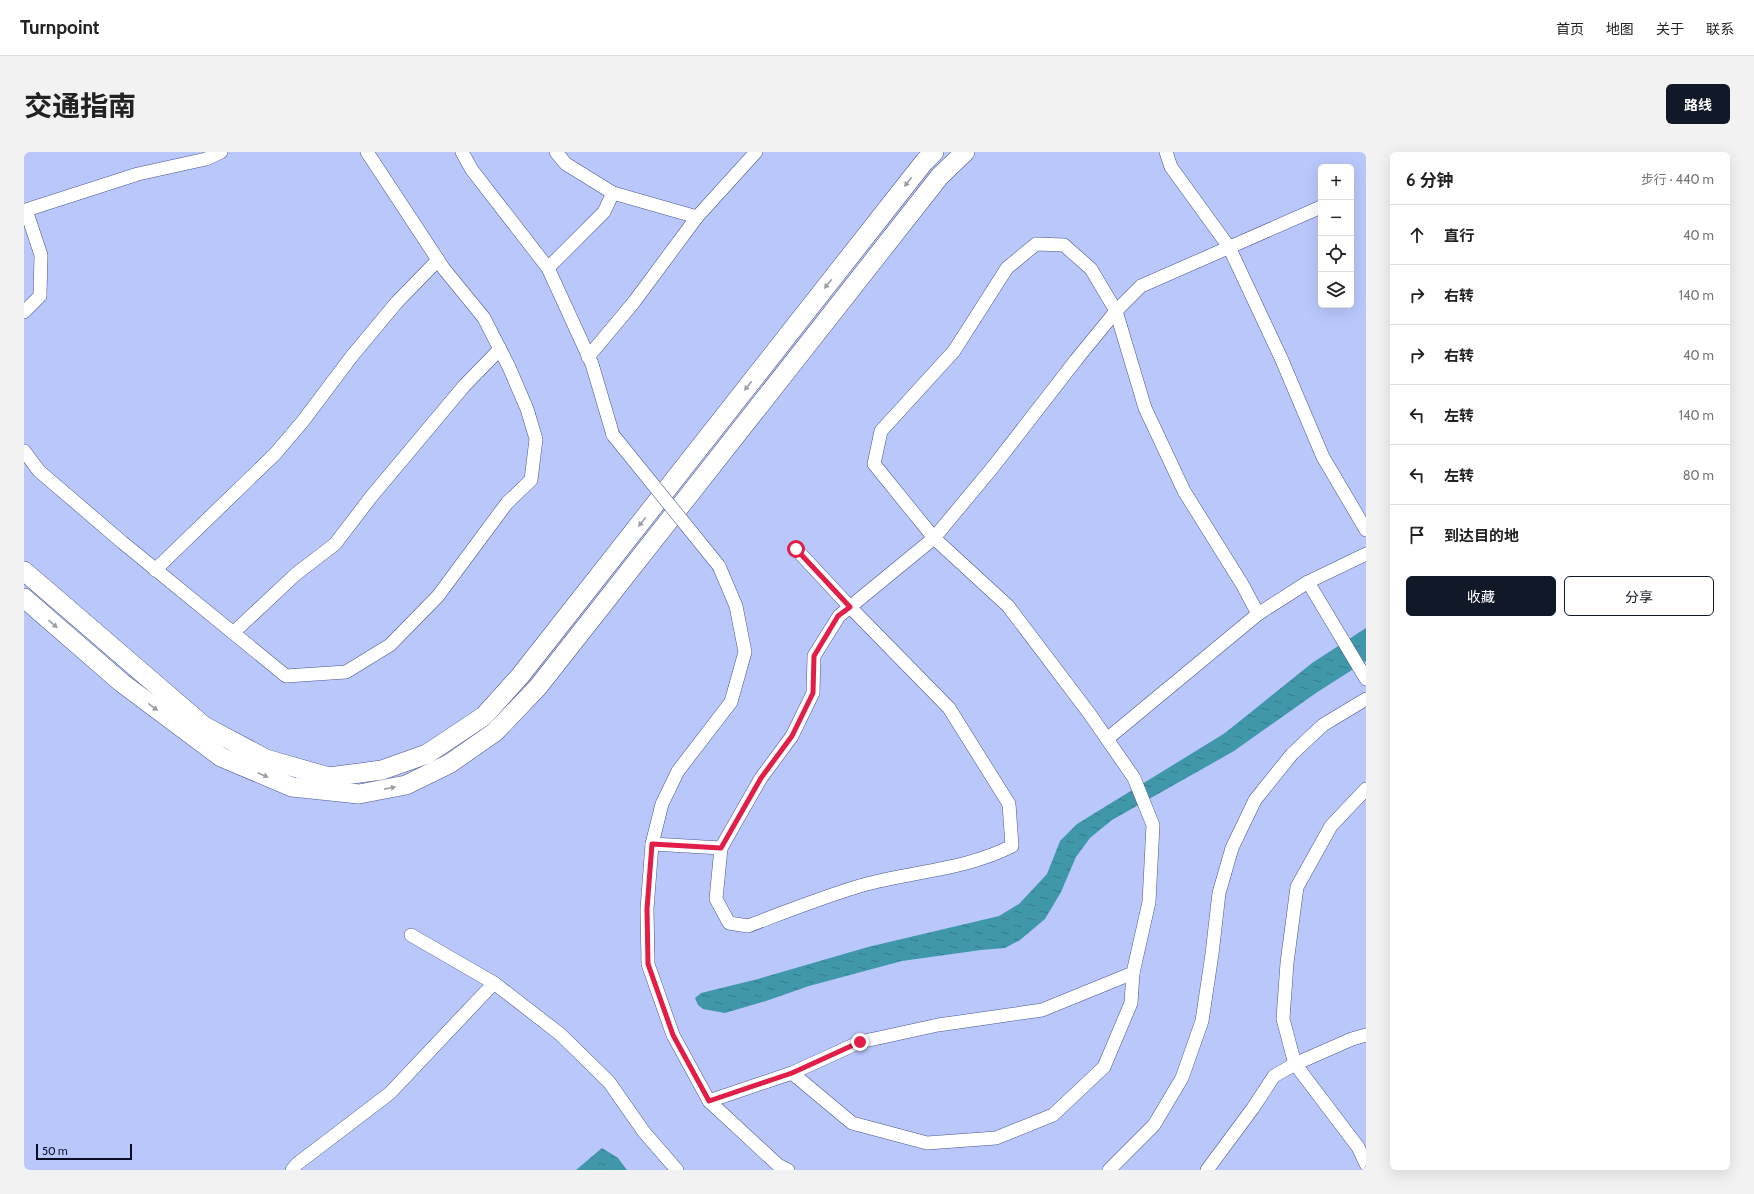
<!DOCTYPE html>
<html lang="zh">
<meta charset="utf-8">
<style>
:root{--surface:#fff;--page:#f2f2f2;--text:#222;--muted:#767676;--line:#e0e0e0;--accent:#111827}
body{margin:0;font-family:Cabin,"Noto Sans SC",sans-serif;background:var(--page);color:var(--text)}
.controls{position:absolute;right:12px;top:12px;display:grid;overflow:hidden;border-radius:6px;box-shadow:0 4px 16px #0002}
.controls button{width:36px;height:36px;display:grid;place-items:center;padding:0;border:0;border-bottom:1px solid var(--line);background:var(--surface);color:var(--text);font:20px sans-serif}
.scale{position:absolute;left:12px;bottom:10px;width:96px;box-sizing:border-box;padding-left:4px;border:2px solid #0b0e24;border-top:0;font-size:11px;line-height:14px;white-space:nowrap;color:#0b0e24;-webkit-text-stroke:3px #bac7fa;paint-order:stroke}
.stop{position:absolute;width:12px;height:12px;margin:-9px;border:3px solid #e11d48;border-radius:50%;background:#fff}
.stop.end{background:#e11d48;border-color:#fff;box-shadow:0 1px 4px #0008}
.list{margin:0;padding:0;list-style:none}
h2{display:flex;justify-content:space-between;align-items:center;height:52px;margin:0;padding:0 16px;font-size:17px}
h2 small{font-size:13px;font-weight:400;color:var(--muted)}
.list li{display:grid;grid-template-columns:26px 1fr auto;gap:12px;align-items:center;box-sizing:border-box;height:60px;padding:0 16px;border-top:1px solid var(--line)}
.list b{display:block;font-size:15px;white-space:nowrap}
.list em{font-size:13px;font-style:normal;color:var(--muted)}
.actions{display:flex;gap:8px;padding:12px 16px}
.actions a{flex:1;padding:9px 0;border:1px solid var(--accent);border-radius:6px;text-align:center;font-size:14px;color:var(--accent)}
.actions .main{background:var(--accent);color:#fff}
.icon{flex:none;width:22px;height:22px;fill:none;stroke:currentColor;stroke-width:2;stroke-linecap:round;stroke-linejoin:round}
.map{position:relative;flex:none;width:1342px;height:1018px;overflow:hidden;border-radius:6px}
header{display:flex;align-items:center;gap:24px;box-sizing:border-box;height:56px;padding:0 20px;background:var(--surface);border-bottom:1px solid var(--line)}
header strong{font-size:19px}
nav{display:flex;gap:22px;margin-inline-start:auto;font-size:14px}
.intro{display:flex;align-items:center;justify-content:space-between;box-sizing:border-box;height:96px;padding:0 24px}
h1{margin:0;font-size:28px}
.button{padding:10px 18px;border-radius:6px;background:var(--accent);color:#fff;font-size:14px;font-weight:700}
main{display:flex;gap:24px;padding:0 24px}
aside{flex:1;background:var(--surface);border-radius:6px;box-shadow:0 4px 16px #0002}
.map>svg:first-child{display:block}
.water{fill:url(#water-ripples)}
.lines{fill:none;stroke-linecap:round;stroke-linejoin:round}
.street-casing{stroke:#4c578f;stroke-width:14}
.secondary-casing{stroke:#4c578f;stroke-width:20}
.street{stroke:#fff;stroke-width:13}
.secondary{stroke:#fff;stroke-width:19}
.street-bridge-casing{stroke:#4c578f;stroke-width:14;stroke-linecap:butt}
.street-bridge{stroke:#fff;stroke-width:13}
.oneway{fill:#9d9fa7}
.route{stroke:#e11d48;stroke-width:5}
</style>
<header>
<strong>Turnpoint</strong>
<nav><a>首页</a><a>地图</a><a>关于</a><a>联系</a></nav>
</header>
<div class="intro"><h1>交通指南</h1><a class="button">路线</a></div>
<main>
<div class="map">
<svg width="1342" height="1018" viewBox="0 0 1342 1018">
<defs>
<pattern id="water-ripples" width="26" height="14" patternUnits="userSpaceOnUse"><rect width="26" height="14" fill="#4197aa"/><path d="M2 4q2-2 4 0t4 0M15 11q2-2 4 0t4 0" fill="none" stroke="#357a8a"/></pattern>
</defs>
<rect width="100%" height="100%" fill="#bac7fa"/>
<g class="water">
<polygon points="1342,476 1342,509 1292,541 1210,599 1088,668 1066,686 1052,705 1037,740 1021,767 996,788 981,796 957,798 878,809 785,834 742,849 701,861 679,857 674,853 671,846 677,841 734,827 844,795 975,764 995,752 1023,722 1036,689 1053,672 1201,581 1288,511"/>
<polygon points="578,996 594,1006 603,1018 552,1018"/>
</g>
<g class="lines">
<g class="street-casing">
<g id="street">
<polyline points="438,0 448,18 524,116 568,212 589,283"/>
<polyline points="1142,0 1147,15 1205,95 1257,206 1299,305 1342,378"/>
<polyline points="589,41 673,65 732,0"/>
<polyline points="524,116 580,60 589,41 542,12 532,0"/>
<polyline points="0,160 16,144 17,103 2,58 114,22 182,7 197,0"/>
<polyline points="564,205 610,150 673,65"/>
<polyline points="0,299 15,319 98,390 262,524 322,520 366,493 414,444 483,351 507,328 512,287 503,257 485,215 460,166 420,117 343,0"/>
<polyline points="695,414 712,454 721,500 707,550 654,619 638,652 628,692 623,757 624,812 649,883 685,949 754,1013 764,1018"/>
<polyline points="131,418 251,302 279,269 328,204 373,150 414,108"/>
<polyline points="1284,430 1342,402"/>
<polyline points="209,481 272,422 311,392 347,345 440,234 476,197"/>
<polyline points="1083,587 1234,462"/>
<polyline points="1342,637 1307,674 1273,735 1263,811 1259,867 1271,912 1334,995 1342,1012"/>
<polyline points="628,692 697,696 737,626 768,584 789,541 790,504 815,464 910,386 969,315 1052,208 1092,159 1117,134 1297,55"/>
<path d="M697,696L692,747L705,771L724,774C761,760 801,744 839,733C889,719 941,718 988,694L985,652L925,556L826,455L772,397"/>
<polyline points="387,783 470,831 536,882 585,930 620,980 653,1018"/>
<polyline points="768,921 828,971 903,991 972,986 1029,963 1080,915 1107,851 1109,821"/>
<polyline points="685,949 768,921 836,890 914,873 1018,858 1109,821 1125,750 1129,673 1110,626 1065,561 984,454 910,386 850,312 857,279 930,199 983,116 1012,92 1040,93 1067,117 1092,159 1121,256 1160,339 1218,432 1234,462 1284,430 1342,527"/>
<polyline points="268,1018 273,1012 366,941 470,831"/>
<polyline points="1085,1018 1130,973 1158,926 1178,869 1188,802 1195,741 1208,696 1231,648 1268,602 1299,573 1342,547"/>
<polyline points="1183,1018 1229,956 1250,924 1271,912 1328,887 1342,883"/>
</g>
</g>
<g class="secondary-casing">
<g id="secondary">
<polyline points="0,419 180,574 242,607 305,625 358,618 403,602 460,564 496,524 900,10 910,0"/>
<polyline points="0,446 98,531 197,605 268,635 335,642 382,633 425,612 471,580 514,535 916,24 941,0"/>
</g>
</g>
<use href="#street" class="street"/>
<use href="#secondary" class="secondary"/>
<g class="street-bridge-casing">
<polyline id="street-bridge" points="589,283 695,414"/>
</g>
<use href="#street-bridge" class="street-bridge"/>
</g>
<defs><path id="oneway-solid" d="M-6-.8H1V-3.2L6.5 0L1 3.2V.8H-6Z"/></defs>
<g class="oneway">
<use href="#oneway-solid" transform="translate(884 30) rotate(128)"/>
<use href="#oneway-solid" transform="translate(804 132) rotate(128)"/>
<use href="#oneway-solid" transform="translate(724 234) rotate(128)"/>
<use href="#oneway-solid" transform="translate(618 370) rotate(128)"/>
<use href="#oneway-solid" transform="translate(29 472) rotate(41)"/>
<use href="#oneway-solid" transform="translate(129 555) rotate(37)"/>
<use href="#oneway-solid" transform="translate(239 623) rotate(23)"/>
<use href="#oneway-solid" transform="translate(366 636) rotate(-11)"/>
</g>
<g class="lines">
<polyline class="route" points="772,397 826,455 814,464 790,504 789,541 768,584 737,626 697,696 628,692 623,757 624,812 649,883 685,949 768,921 836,890"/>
</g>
</svg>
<div class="controls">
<button>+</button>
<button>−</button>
<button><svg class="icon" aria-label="locate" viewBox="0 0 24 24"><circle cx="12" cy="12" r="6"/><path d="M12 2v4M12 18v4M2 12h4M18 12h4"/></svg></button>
<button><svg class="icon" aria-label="layers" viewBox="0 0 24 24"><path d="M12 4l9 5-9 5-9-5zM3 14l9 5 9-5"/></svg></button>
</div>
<div class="scale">50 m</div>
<div class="stop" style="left:772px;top:397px"></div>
<div class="stop end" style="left:836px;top:890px"></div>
</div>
<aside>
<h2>6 分钟<small>步行 · 440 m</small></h2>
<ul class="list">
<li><svg class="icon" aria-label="ahead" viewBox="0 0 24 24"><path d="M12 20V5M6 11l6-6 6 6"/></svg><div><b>直行</b></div><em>40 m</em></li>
<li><svg class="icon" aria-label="right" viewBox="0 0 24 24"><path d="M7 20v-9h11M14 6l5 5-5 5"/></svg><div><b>右转</b></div><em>140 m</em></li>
<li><svg class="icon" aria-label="right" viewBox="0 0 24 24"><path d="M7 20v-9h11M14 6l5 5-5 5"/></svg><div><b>右转</b></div><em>40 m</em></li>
<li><svg class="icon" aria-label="left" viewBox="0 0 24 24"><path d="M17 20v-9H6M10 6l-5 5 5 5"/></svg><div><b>左转</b></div><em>140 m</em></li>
<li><svg class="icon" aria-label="left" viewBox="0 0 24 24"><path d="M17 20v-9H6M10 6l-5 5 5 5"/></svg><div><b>左转</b></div><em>80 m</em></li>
<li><svg class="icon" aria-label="arrive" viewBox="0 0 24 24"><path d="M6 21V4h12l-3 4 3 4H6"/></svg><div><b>到达目的地</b></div></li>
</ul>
<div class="actions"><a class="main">收藏</a><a>分享</a></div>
</aside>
</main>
